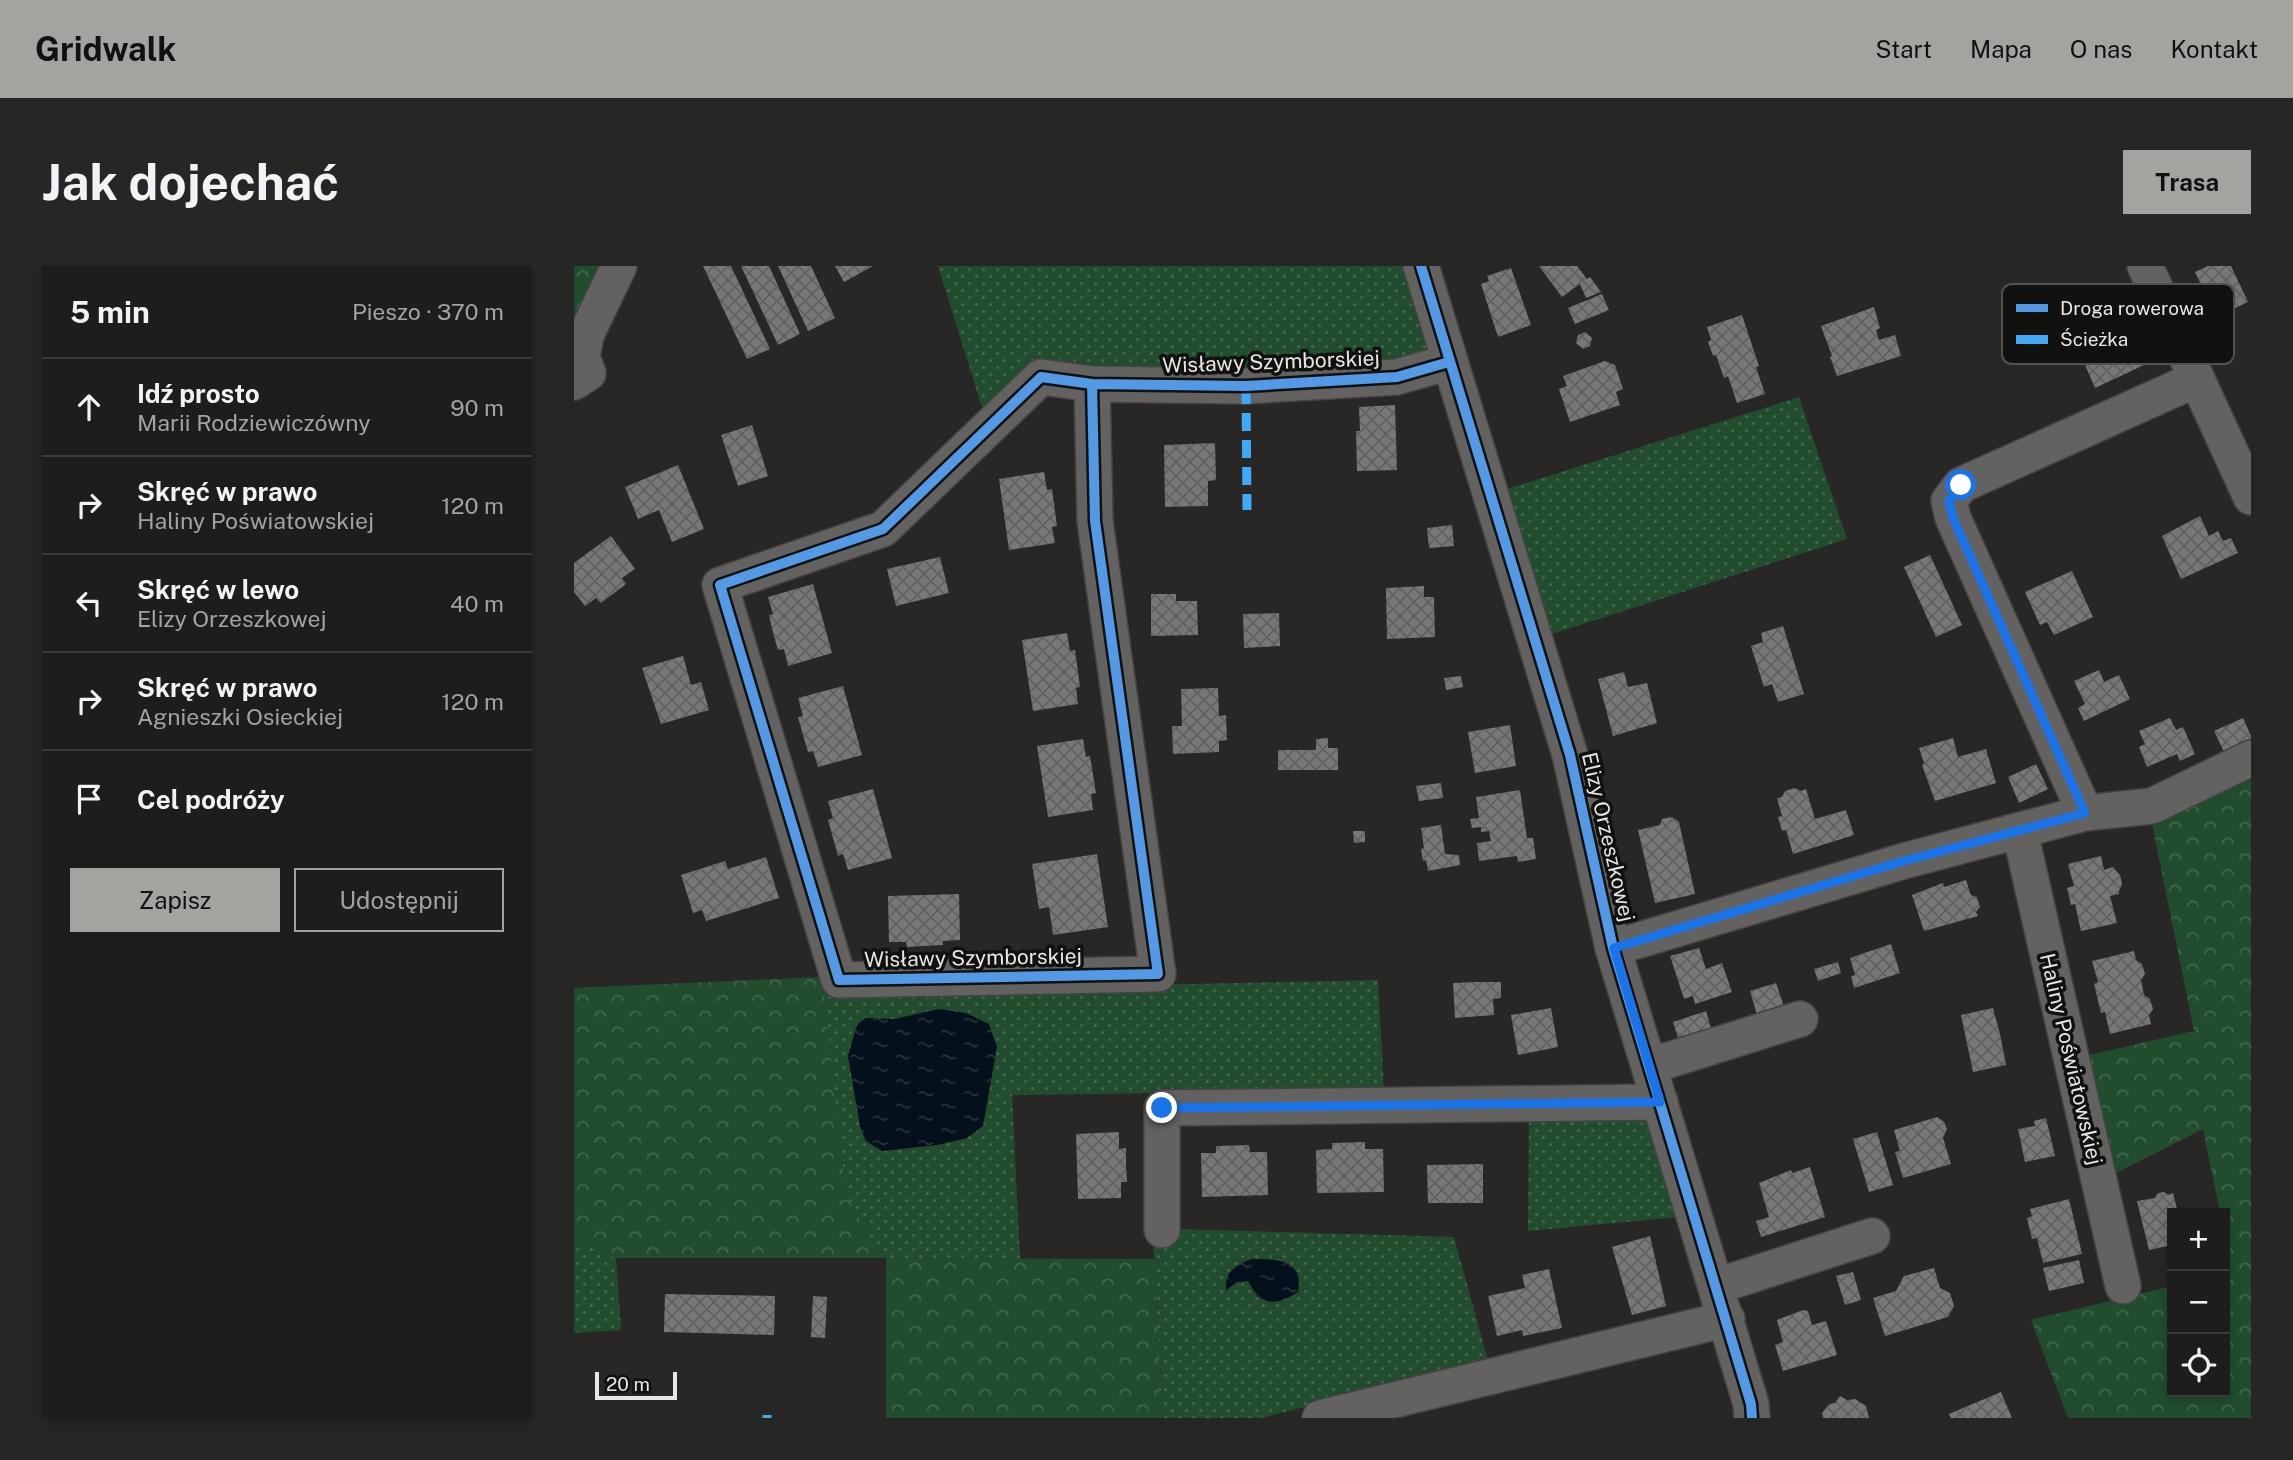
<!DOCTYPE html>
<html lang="pl">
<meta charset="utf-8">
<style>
:root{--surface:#1e1d1c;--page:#262625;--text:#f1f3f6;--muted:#a1a2a3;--line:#3c3b3b;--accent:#a4a3a0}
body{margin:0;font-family:"Public Sans",sans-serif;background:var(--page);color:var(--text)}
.controls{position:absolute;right:21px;bottom:21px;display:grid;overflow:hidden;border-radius:0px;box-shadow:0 4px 10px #0003}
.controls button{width:63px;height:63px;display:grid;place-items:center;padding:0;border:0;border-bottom:2px solid var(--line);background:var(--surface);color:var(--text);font:35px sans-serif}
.scale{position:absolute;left:21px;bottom:18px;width:82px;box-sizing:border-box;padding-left:7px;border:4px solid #e7e6e3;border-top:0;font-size:19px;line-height:24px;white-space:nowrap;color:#e7e6e3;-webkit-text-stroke:5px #11110f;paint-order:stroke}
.stop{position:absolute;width:21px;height:21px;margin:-16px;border:5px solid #1a73e8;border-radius:50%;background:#fff}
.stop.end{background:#1a73e8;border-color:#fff;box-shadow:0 2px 7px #0008}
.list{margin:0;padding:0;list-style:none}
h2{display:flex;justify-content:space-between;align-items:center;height:91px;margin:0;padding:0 28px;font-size:30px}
h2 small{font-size:23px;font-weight:400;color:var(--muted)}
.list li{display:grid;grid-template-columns:46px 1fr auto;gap:21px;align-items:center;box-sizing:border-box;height:98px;padding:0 28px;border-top:2px solid var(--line)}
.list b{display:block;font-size:26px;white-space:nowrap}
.list p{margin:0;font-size:23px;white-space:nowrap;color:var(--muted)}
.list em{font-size:23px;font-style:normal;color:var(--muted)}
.actions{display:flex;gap:14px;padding:21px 28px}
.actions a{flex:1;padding:16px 0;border:2px solid var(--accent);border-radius:0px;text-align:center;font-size:24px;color:var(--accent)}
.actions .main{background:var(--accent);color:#111}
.icon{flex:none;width:38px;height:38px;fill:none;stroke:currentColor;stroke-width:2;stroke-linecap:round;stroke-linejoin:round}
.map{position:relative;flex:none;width:1677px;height:1152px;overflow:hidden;border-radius:0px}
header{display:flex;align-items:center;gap:42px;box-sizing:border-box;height:98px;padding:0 35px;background:var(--accent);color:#111}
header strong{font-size:33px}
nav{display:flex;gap:38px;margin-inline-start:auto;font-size:24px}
.intro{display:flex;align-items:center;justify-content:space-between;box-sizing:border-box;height:168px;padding:0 42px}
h1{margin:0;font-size:49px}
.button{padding:18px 32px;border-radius:0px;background:var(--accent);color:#111;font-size:24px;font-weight:700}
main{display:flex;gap:42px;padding:0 42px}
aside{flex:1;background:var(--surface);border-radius:0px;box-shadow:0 4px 10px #0003}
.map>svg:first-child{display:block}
.green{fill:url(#green-dots);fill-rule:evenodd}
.forest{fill:url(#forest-crowns)}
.water{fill:url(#water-ripples)}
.building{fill:url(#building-cross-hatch)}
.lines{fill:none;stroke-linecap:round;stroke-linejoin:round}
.minor-casing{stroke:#444341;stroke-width:38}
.minor{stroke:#646260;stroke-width:35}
.quiet{stroke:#3fa9f5;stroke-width:9;stroke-dasharray:18 9;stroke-linecap:butt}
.cycleway-casing{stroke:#11110f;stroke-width:15}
.cycleway{stroke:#5399e6;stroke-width:10}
.route{stroke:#1a73e8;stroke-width:9}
.labels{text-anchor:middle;stroke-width:7;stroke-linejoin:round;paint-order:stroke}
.street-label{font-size:21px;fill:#e7e6e3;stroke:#11110f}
.key{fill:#11110f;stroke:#51514f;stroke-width:2}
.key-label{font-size:19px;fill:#e7e6e3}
</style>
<header>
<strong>Gridwalk</strong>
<nav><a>Start</a><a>Mapa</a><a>O nas</a><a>Kontakt</a></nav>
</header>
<div class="intro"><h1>Jak dojechać</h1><a class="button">Trasa</a></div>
<main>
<aside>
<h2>5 min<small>Pieszo · 370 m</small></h2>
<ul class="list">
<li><svg class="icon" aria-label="ahead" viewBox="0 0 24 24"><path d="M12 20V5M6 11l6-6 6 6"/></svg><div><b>Idź prosto</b><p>Marii Rodziewiczówny</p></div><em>90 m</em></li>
<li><svg class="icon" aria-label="right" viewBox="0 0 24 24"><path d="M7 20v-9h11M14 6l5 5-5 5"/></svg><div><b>Skręć w prawo</b><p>Haliny Poświatowskiej</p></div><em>120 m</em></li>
<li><svg class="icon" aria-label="left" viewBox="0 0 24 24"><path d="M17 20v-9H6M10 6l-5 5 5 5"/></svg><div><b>Skręć w lewo</b><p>Elizy Orzeszkowej</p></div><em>40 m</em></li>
<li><svg class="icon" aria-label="right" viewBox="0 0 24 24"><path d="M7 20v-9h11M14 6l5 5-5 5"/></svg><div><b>Skręć w prawo</b><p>Agnieszki Osieckiej</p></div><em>120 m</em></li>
<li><svg class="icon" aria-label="arrive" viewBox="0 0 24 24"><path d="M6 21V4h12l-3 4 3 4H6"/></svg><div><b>Cel podróży</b></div></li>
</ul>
<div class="actions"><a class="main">Zapisz</a><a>Udostępnij</a></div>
</aside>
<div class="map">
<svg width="1677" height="1152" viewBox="0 0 1677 1152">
<defs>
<pattern id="green-dots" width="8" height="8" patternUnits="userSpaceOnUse" patternTransform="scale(1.75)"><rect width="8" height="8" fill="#214d2e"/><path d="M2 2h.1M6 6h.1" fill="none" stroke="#41674c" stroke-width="1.8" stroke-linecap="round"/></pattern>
<pattern id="forest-crowns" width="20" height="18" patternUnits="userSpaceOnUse" patternTransform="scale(1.75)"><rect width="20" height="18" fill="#214d2e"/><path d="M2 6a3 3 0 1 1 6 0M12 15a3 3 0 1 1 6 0" fill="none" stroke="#41674c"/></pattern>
<pattern id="water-ripples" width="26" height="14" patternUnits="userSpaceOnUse" patternTransform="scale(1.75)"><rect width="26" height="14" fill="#04101c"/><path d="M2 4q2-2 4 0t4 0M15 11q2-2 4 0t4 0" fill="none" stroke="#29333d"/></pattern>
<pattern id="building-cross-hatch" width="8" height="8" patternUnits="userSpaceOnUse" patternTransform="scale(1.75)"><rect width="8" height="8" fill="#797776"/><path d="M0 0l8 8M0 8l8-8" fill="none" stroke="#626060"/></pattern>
</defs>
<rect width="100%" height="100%" fill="#282725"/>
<g class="green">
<polygon points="364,0 832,0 857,89 835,97 672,110 460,103 410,148"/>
<polygon points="1225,131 1273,273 978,368 933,223"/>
<path d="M804,714L810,824L438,829L446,993L310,992L272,931L249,726ZM365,743L393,872L363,879L308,885L292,875L286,860L274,790L283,759L291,752L321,753Z"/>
<polygon points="1071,848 1105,951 954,965 955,850"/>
<path d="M600,963L880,971L914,1094L687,1152H589L579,974ZM678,993L704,995L716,998L684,1032L674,1015L663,1016L653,1024L669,996Z"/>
<polygon points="0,974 42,992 47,1064 0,1067"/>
</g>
<g class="forest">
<polygon points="0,0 40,0 0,81"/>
<polygon points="1677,505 1677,1152 1494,1152 1457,1054 1598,1020 1598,1126 1651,1126 1651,1007 1657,1005 1651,972 1651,947 1646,947 1629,863 1538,909 1511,790 1620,765 1577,553"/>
<polygon points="248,711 272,930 310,992 42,992 0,974 0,722"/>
<polygon points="312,992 580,993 589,1152 312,1152"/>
</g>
<g class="water">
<polygon points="365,743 392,747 415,758 423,781 409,860 393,872 363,879 308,885 292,875 286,860 274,790 283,759 291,752 321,753"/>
<path d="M678,993C703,993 730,993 724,1026C699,1041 688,1040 674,1015L663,1016L652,1024C650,1006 662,999 678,993Z"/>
</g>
<g class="building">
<polygon points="129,0 157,0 196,83 173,93"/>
<polygon points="167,0 195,0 226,68 204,79"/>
<polygon points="204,0 237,0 261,52 234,65"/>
<polygon points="261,0 299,0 270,16"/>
<polygon points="965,0 1003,0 1013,13 1016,11 1027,26 1012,32 1006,18 988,31"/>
<polygon points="1634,0 1657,0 1674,36 1642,51 1621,6"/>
<polygon points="937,2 957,59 924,71 907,18 915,15 913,10"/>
<polygon points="1028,28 1035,44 1001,58 994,42"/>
<polygon points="1300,41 1306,62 1302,64 1305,74 1321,69 1327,90 1263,110 1256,91 1258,90 1247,60"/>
<polygon points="1168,49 1185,100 1182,101 1191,128 1163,137 1154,110 1150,112 1142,89 1139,90 1134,76 1137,74 1133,61"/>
<polygon points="1562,54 1581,94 1521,122 1509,94 1512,92 1507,79"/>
<polygon points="1011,66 1018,72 1016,80 1009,83 1002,77 1004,69"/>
<polygon points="1031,95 1041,99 1049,123 1042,126 1046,139 996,156 985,123 993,120 989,110"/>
<polygon points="821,139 823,204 783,205 782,165 786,165 785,141"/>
<polygon points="178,159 194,210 164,220 147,169"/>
<polygon points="641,177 642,214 634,215 634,240 591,241 590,179"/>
<polygon points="104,199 130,263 98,276 85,244 64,253 51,221"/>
<polygon points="470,206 473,224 478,223 483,260 478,261 481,277 435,284 425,213"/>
<polygon points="1626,250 1635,270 1644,265 1649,275 1657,272 1664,287 1607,313 1588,270"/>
<polygon points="878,259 880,280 855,282 853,262"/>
<polygon points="37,270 61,303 48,312 52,318 27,337 22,332 11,340 0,326 0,297"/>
<polygon points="1356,289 1388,359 1362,371 1330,301"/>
<polygon points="366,291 375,327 322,340 313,303"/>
<polygon points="1498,305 1519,351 1480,369 1473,356 1466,359 1451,326"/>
<polygon points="239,318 258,387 214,400 210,383 204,384 199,367 195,349 199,348 194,331"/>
<polygon points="850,320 850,331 860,331 861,371 813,373 812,322"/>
<polygon points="577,328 602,328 602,335 623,335 624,369 577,370"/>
<polygon points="705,347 706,380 670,382 669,348"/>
<polygon points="1209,360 1230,428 1204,436 1198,418 1190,421 1177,380 1189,376 1187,367"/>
<polygon points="493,367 496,385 501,384 506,421 502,422 504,438 459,445 448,374"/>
<polygon points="109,390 117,419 127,416 135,444 87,458 68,402"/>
<polygon points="1525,404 1530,416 1545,409 1556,433 1510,455 1504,442 1511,438 1500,415"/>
<polygon points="1050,406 1054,421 1073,417 1083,457 1039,470 1024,413"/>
<polygon points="887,410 889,421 872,424 870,412"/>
<polygon points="269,420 288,489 244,501 239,485 234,486 229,469 224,451 229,450 224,432"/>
<polygon points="644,422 645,450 652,449 653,474 645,475 645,486 599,488 598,460 608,460 607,423"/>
<polygon points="1596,452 1602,464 1609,461 1621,488 1606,495 1603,488 1573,501 1565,481 1571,478 1565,465"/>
<polygon points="1669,452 1677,470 1677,483 1654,494 1640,465"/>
<polygon points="936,459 942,500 901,507 894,466"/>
<polygon points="754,472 754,482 764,482 764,504 704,504 704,484 742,484 742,473"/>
<polygon points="1379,472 1384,491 1412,483 1422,517 1361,535 1348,499 1350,497 1345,482"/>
<polygon points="509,473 512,491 516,490 522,527 517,528 519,544 474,551 463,480"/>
<polygon points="1462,498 1474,523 1445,537 1434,511"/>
<polygon points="867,517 869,532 845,535 842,520"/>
<polygon points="1221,522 1227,525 1232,523 1241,553 1272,544 1280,569 1219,588 1212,564 1208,565 1204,551 1208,550 1203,532 1208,531 1211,525"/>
<polygon points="299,523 318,592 274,604 269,588 264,590 254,554 259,552 254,535"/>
<polygon points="946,524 953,572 959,572 962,593 944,596 943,590 905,595 903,577 917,575 915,565 907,566 907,561 898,562 896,553 905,552 902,531"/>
<polygon points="1098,551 1105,556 1121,628 1081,637 1064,564 1086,559 1088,553"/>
<polygon points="867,559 871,588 885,589 886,599 854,605 852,594 849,595 847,583 850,582 847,562"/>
<polygon points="779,565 791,565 791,576 780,577"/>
<polygon points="523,588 534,661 479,669 475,641 465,643 458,598"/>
<polygon points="1527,590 1530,604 1539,601 1546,609 1548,618 1545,625 1545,628 1536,630 1543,657 1507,665 1501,638 1497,639 1493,622 1500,620 1494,598"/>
<polygon points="192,591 205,632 132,655 128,644 119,647 107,609 151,595 154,603"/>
<polygon points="1392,614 1397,629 1403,631 1406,641 1402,646 1404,650 1350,665 1338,629 1369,617 1370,621"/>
<polygon points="385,628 386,674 369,675 369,679 333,681 332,676 315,676 314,630"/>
<polygon points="1317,678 1326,707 1280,722 1277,710 1281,709 1276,692"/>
<polygon points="1125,682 1132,703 1148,697 1158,726 1121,738 1119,730 1110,733 1096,690"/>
<polygon points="1560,685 1562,694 1568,698 1571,708 1567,714 1570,729 1576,733 1579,743 1575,749 1577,758 1536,768 1531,746 1527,747 1520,718 1524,716 1518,695"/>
<polygon points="1264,696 1267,707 1244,715 1240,703"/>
<polygon points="902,716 927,716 927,732 919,733 920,749 881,752 879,717"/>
<polygon points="1202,717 1210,740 1183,749 1176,725"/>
<polygon points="977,742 984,781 944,789 937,749"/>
<polygon points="1419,742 1426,768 1432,799 1399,806 1387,749"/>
<polygon points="1132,745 1137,762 1104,772 1099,756"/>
<polygon points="1363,851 1370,856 1373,863 1369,872 1377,898 1329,912 1321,886 1326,885 1320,864"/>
<polygon points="1472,852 1481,890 1451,896 1444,863 1461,860 1460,855"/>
<polygon points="545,866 545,883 552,882 552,899 553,916 547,916 547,932 504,933 502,868"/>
<polygon points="1303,866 1319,919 1295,926 1279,873"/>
<polygon points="791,876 791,883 809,883 810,926 743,927 742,884 758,883 758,877"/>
<polygon points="675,879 676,886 693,886 694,929 628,931 627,887 642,887 642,880"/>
<polygon points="909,898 909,937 854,937 853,899"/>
<polygon points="1236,901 1251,951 1187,971 1182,955 1195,951 1185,917 1217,904 1218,907"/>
<polygon points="1590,926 1594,929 1599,927 1604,947 1598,947 1598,979 1575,984 1563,935 1581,932 1584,927"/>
<polygon points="1495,933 1508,988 1469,997 1463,972 1458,973 1453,952 1458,950 1456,943"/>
<polygon points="1076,970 1092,1040 1058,1049 1038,981"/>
<polygon points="1505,994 1510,1017 1475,1025 1469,1002"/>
<polygon points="1360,1002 1366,1022 1376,1027 1380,1040 1374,1051 1311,1070 1299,1032 1322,1025 1330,1010"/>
<polygon points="975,1003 988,1062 949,1070 948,1064 923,1070 914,1030 951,1022 948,1009"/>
<polygon points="1279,1006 1287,1034 1271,1039 1262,1010"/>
<polygon points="91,1028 201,1030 200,1069 90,1066"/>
<polygon points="239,1030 253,1031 251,1072 237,1071"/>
<polygon points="1229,1044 1234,1045 1238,1059 1252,1055 1263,1089 1209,1105 1201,1079 1209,1076 1203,1054"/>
<polygon points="1427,1126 1438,1152 1377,1152 1375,1148"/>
<polygon points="1266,1130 1273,1134 1281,1133 1292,1140 1295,1152 1249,1152 1248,1147 1255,1138 1261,1137"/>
</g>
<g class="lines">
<g class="minor-casing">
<g id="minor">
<polyline points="847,0 996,489 1039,682 1177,1138 1178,1152"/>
<polyline points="1571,0 1677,231"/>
<polyline points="0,116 14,107 8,91 12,69 45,0"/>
<polyline points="518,118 521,255 584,708 265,714 146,319 309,263 467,111 518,118 672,120 823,111 875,96"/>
<polyline points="1511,547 1379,252 1375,235 1387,219 1623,113"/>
<polyline points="1446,566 1549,1020"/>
<polyline points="1039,682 1330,595 1511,547 1578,540 1677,492"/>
<polyline points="1076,800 1226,753"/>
<polyline points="588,964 588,842 1086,836"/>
<polyline points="1143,1020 1298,970"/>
<polyline points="746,1152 1153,1053"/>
</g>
</g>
<use href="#minor" class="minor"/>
<g class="quiet">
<polyline points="672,120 673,244"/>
<polyline points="193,1152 193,1149"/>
</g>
<g class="cycleway-casing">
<g id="cycleway">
<polyline points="847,0 996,489 1039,682 1177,1138 1178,1152"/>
<polyline points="518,118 521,255 584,708 265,714 146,319 309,263 467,111 518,118 672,120 823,111 875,96"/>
</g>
</g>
<use href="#cycleway" class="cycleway"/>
</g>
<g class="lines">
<polyline class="route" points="588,842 1086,836 1040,682 1330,595 1511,547 1379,252 1375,235 1387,219"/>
</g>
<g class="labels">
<g class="street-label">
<text transform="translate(697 96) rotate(-2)" y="7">Wisławy Szymborskiej</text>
<text transform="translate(1034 571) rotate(77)" y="7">Elizy Orzeszkowej</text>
<text transform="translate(399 692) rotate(-1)" y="7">Wisławy Szymborskiej</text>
<text transform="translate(1497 793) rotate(77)" y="7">Haliny Poświatowskiej</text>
</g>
</g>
<rect x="1428" y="18" width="232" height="80" rx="10" class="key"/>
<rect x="1442" y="38" width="32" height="8" fill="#5399e6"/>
<rect x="1442" y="69" width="32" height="9" fill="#3fa9f5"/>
<g class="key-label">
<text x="1486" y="49">Droga rowerowa</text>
<text x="1486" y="80">Ścieżka</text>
</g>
</svg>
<div class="controls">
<button>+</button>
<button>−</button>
<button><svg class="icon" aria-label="locate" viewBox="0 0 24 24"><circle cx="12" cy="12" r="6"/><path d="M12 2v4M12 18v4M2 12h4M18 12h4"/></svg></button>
</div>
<div class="scale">20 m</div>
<div class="stop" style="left:1387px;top:219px"></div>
<div class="stop end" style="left:588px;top:842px"></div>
</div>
</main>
